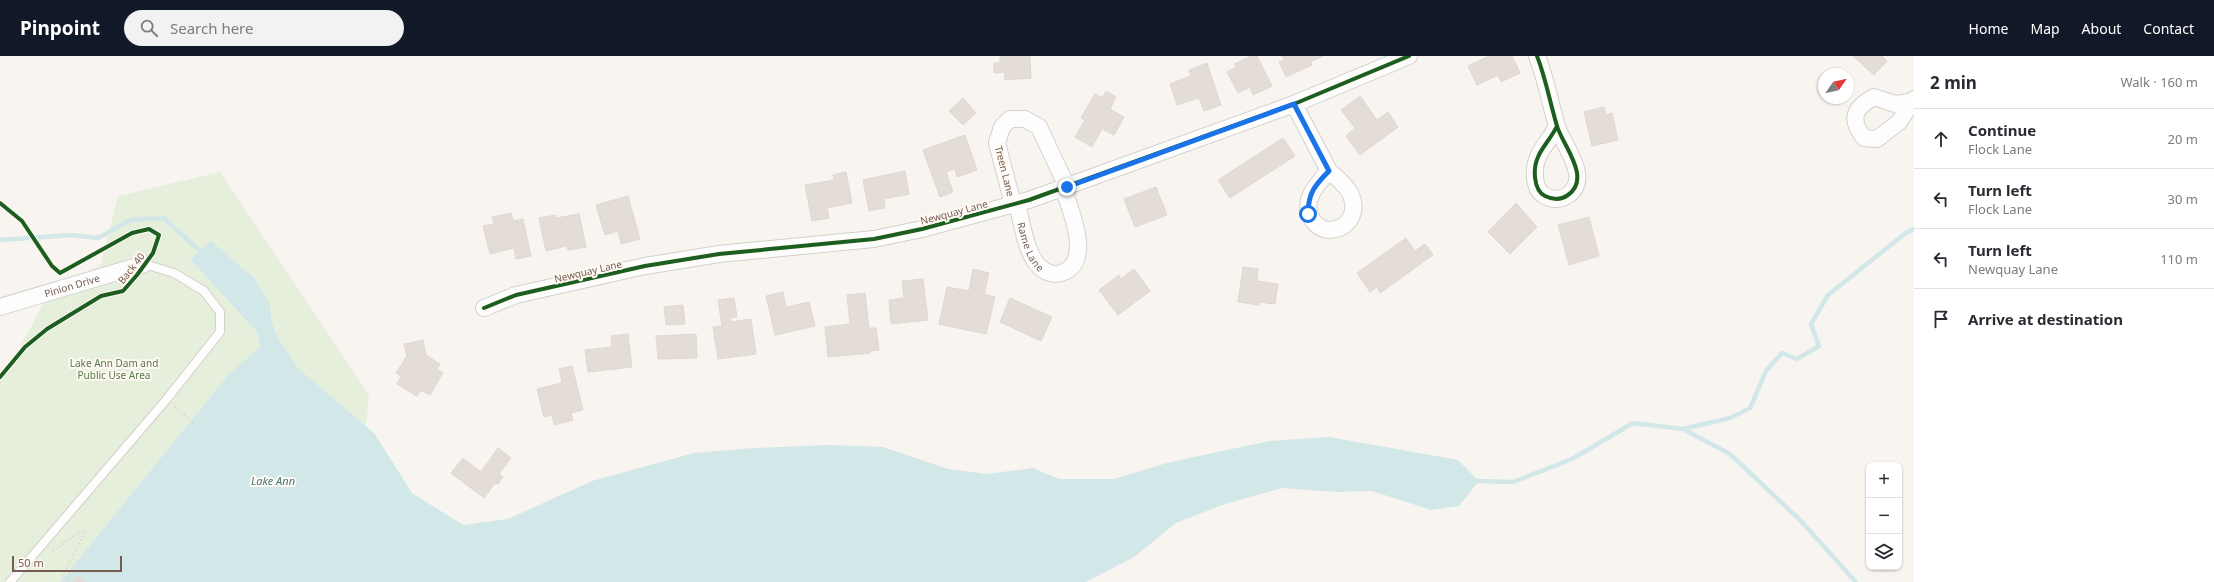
<!DOCTYPE html>
<meta charset="utf-8">
<style>
:root{--surface:#fff;--page:#f2f2f3;--text:#2b2b33;--muted:#7c7c81;--line:#e1e1e2;--accent:#111827}
body{margin:0;font-family:"Noto Sans",sans-serif;background:var(--page);color:var(--text)}
.controls{position:absolute;right:12px;bottom:12px;display:grid;overflow:hidden;border-radius:8px;box-shadow:0 1px 3px #0004}
.controls button{width:36px;height:36px;display:grid;place-items:center;padding:0;border:0;border-bottom:1px solid var(--line);background:var(--surface);color:var(--text);font:20px sans-serif}
.compass{position:absolute;left:1818px;top:12px;width:36px;height:36px;border-radius:50%;background:var(--surface);box-shadow:0 1px 3px #0004;rotate:56deg}
.scale{position:absolute;left:12px;bottom:10px;width:110px;box-sizing:border-box;padding-left:4px;border:2px solid #755c50;border-top:0;font-size:11px;line-height:14px;white-space:nowrap;color:#755c50;-webkit-text-stroke:3px #fef9f2;paint-order:stroke}
.stop{position:absolute;width:12px;height:12px;margin:-9px;border:3px solid #1a73e8;border-radius:50%;background:#fff}
.stop.end{background:#1a73e8;border-color:#fff;box-shadow:0 1px 4px #0008}
.list{margin:0;padding:0;list-style:none}
h2{display:flex;justify-content:space-between;align-items:center;height:52px;margin:0;padding:0 16px;font-size:17px}
h2 small{font-size:13px;font-weight:400;color:var(--muted)}
.list li{display:grid;grid-template-columns:26px 1fr auto;gap:12px;align-items:center;box-sizing:border-box;height:60px;padding:0 16px;border-top:1px solid var(--line)}
.list b{display:block;font-size:15px;white-space:nowrap}
.list p{margin:0;font-size:13px;white-space:nowrap;color:var(--muted)}
.list em{font-size:13px;font-style:normal;color:var(--muted)}
.icon{flex:none;width:22px;height:22px;fill:none;stroke:currentColor;stroke-width:2;stroke-linecap:round;stroke-linejoin:round}
.map{position:relative;flex:none;width:1914px;height:526px;overflow:hidden}
header{display:flex;align-items:center;gap:24px;box-sizing:border-box;height:56px;padding:0 20px;background:var(--accent);color:#fff}
header strong{font-size:19px}
nav{display:flex;gap:22px;margin-inline-start:auto;font-size:14px}
.search{width:280px;height:36px;background:var(--page);display:flex;align-items:center;gap:10px;box-sizing:border-box;padding:0 14px;border-radius:22px;color:var(--muted);font-size:15px}
main{display:flex}
aside{flex:1;background:var(--surface)}
.map>svg:first-child{display:block}
.green{fill:#e6eedc}
.water{fill:#d2e7e8}
.lines{fill:none;stroke-linecap:round;stroke-linejoin:round}
.stream{stroke:#d2e7e8;stroke-width:4.5}
.building{fill:#e4ddd7;stroke:#e0d7d2}
.service-casing{stroke:#d5d0cb;stroke-width:10}
.minor-casing{stroke:#d5d0cb;stroke-width:18}
.path{stroke:#dad4d0;stroke-width:2.5;stroke-dasharray:1 3;stroke-linecap:butt}
.service{stroke:#fefdfd;stroke-width:8}
.minor{stroke:#fefdfd;stroke-width:16}
.cycleway-casing{stroke:#fef9f2;stroke-width:6}
.cycleway{stroke:#1b5e20;stroke-width:4}
.route{stroke:#1a73e8;stroke-width:5}
.labels{text-anchor:middle;stroke-width:4;stroke-linejoin:round;paint-order:stroke}
.street-label{font-size:10px;fill:#755c50;stroke:#fef9f2}
.park-label{font-size:10px;fill:#597a49;stroke:#fef9f2}
.water-label{font-size:11px;font-style:italic;fill:#47797f;stroke:#fef9f2}
</style>
<header>
<strong>Pinpoint</strong>
<div class="search"><svg class="icon" aria-label="search" viewBox="0 0 24 24"><circle cx="10" cy="10" r="6"/><path d="M15 15l6 6"/></svg>Search here</div>
<nav><a>Home</a><a>Map</a><a>About</a><a>Contact</a></nav>
</header>
<main>
<div class="map">
<svg width="1914" height="526" viewBox="0 0 1914 526">
<rect width="100%" height="100%" fill="#f8f4f0"/>
<polygon class="green" points="220,116 369,339 366,370 299,313 277,280 271,264 270,248 254,222 211,185 190,203 257,276 261,290 229,318 60,526 0,526 0,318 12,307 44,246 101,208 118,140"/>
<polygon class="water" points="211,185 254,222 270,248 271,264 277,280 299,313 374,377 412,437 463,469 508,463 592,425 694,397 753,392 827,389 883,391 948,413 986,418 1033,412 1059,423 1114,423 1167,407 1217,396 1270,385 1329,381 1458,404 1479,425 1459,450 1431,454 1372,435 1336,436 1282,432 1222,449 1176,467 1134,501 1086,526 60,526 229,318 261,290 257,276 190,203"/>
<g class="lines">
<g class="stream">
<polyline points="0,184 71,179 98,182 131,164 164,162 203,198"/>
<polyline points="1683,373 1730,362 1750,352 1766,315 1782,297 1797,303 1819,290 1811,268 1828,239 1907,176 1914,173"/>
<polyline points="1475,425 1513,426 1572,403 1633,367 1683,373 1730,398 1800,464 1856,526"/>
</g>
</g>
<g class="building">
<polygon points="1000,0 1030,0 1031,22 1005,24 1004,16 994,17 994,7 1000,7"/>
<polygon points="1251,0 1257,0 1272,30 1253,39 1250,31 1238,37 1227,16 1236,11 1234,8"/>
<polygon points="1282,0 1323,0 1310,6 1312,9 1286,21 1279,6 1284,4"/>
<polygon points="1489,0 1512,0 1520,17 1501,26 1498,19 1477,29 1468,10"/>
<polygon points="1853,0 1882,0 1887,5 1874,19"/>
<polygon points="1207,7 1221,49 1204,55 1199,42 1177,49 1170,28 1191,20 1189,14"/>
<polygon points="1106,35 1116,41 1110,53 1124,61 1114,79 1102,73 1092,91 1075,81 1085,64 1081,62 1095,38 1102,42"/>
<polygon points="1360,40 1377,64 1388,56 1398,71 1360,99 1346,80 1355,72 1341,54"/>
<polygon points="963,42 976,57 963,69 949,55"/>
<polygon points="1604,51 1606,59 1612,57 1618,84 1592,90 1584,56"/>
<polygon points="965,79 977,114 957,121 955,113 946,116 953,136 940,141 923,94"/>
<polygon points="1283,82 1295,100 1230,142 1218,124"/>
<polygon points="905,115 909,138 884,143 885,152 869,155 863,124"/>
<polygon points="846,116 852,147 827,152 829,162 812,165 805,129 834,124 833,119"/>
<polygon points="1156,131 1167,159 1135,171 1124,143"/>
<polygon points="628,140 640,183 621,188 618,175 605,179 596,149"/>
<polygon points="1516,147 1537,171 1510,198 1488,176"/>
<polygon points="511,157 513,165 523,163 531,200 516,203 514,192 490,198 483,170 494,168 492,161"/>
<polygon points="579,158 586,191 568,194 567,190 546,195 539,162 556,159 556,162"/>
<polygon points="1589,161 1599,200 1569,209 1558,169"/>
<polygon points="1406,182 1415,195 1425,188 1433,199 1380,237 1377,231 1370,236 1357,217"/>
<polygon points="1243,211 1258,213 1257,225 1278,228 1275,248 1259,246 1259,249 1238,246"/>
<polygon points="973,213 989,217 984,238 995,241 986,278 939,268 947,231 969,235"/>
<polygon points="1134,213 1150,235 1118,259 1099,234 1119,219 1121,223"/>
<polygon points="923,223 928,264 891,268 889,244 904,242 902,225"/>
<polygon points="783,236 786,251 809,246 815,270 775,279 766,240"/>
<polygon points="865,237 869,272 876,272 879,294 870,295 870,297 828,301 825,271 850,268 847,239"/>
<polygon points="734,242 737,261 730,262 731,266 751,263 756,298 718,303 713,271 722,270 718,244"/>
<polygon points="1010,242 1052,261 1041,285 1000,266"/>
<polygon points="683,249 685,268 666,269 664,251"/>
<polygon points="628,278 632,311 588,316 585,294 612,291 611,280"/>
<polygon points="696,278 697,302 658,303 656,280"/>
<polygon points="423,284 426,299 440,308 437,313 443,317 430,339 421,334 417,340 397,328 401,320 396,317 407,300 404,288"/>
<polygon points="572,310 583,354 571,357 573,364 554,369 552,359 544,361 537,333 562,327 559,313"/>
<polygon points="498,392 511,402 499,418 503,421 498,428 495,427 484,442 451,417 463,402 481,416"/>
<polygon points="78,520 85,526 73,526"/>
</g>
<g class="lines">
<g class="service-casing">
<polyline id="service" points="10,526 166,344 220,276 220,256 204,235 174,217 144,208"/>
</g>
<g class="minor-casing">
<g id="minor">
<path d="M1537,0C1546,23 1550,47 1557,70C1563,90 1592,122 1568,139C1561,144 1553,144 1545,140C1533,134 1533,112 1538,101C1542,91 1552,81 1557,70"/>
<path d="M1910,46L1895,48L1874,41C1854,52 1849,63 1864,82L1877,83L1899,66L1914,43"/>
<path d="M1294,48L1329,115C1316,129 1300,146 1313,165C1316,169 1323,174 1329,174C1349,173 1359,156 1350,137C1345,128 1337,122 1329,115"/>
<path id="s1" d="M1017,147C1021,164 1026,195 1037,208C1043,215 1052,220 1061,217C1094,208 1070,152 1063,132"/>
<polyline points="1013,148 997,87 1002,71 1010,63 1025,63 1039,71 1067,131"/>
<path id="s2" d="M0,251L144,208"/>
<polyline points="484,252 516,239 645,210 719,198 874,183 922,173 1029,144 1294,48 1409,0"/>
</g>
</g>
<g class="path">
<polyline points="175,351 194,367"/>
<polyline points="53,495 82,474 85,476 63,520 70,526"/>
</g>
<use href="#service" class="service"/>
<use href="#minor" class="minor"/>
<g class="cycleway-casing">
<g id="cycleway">
<path d="M1537,0C1546,23 1550,47 1557,70C1563,90 1592,122 1568,139C1561,144 1553,144 1545,140C1533,134 1533,112 1538,101C1542,91 1552,81 1557,70"/>
<polyline points="0,147 22,165 52,210 60,217 132,177 149,173 159,179 153,197 137,219 123,235 101,240 47,273 25,291 0,321"/>
<polyline points="484,252 516,239 645,210 719,198 874,183 922,173 1029,144 1294,48 1409,0"/>
</g>
</g>
<use href="#cycleway" class="cycleway"/>
</g>
<g class="lines">
<path class="route" d="M1067,131L1294,48L1329,115C1315,129 1308,137 1308,158"/>
</g>
<g class="labels">
<g class="street-label">
<text transform="translate(1005 115) rotate(76)" y="4">Treen Lane</text>
<text transform="translate(954 156) rotate(-15)" y="4">Newquay Lane</text>
<text dy="4" stroke="none"><textPath href="#s1" startOffset="46">Rame Lane</textPath></text>
<text transform="translate(131 212) rotate(-52)" y="4">Back 40</text>
<text transform="translate(588 215) rotate(-13)" y="4">Newquay Lane</text>
<text dy="4" stroke="none"><textPath href="#s2" startOffset="75">Pinion Drive</textPath></text>
</g>
<g class="park-label">
<text x="114" y="311">Lake Ann Dam and<tspan x="114" dy="12">Public Use Area</tspan></text>
</g>
<g class="water-label">
<text x="273" y="429">Lake Ann</text>
</g>
</g>
</svg>
<div class="controls">
<button>+</button>
<button>−</button>
<button><svg class="icon" aria-label="layers" viewBox="0 0 24 24"><path d="M12 4l9 5-9 5-9-5zM3 14l9 5 9-5"/></svg></button>
</div>
<svg class="compass" viewBox="-18 -18 36 36"><path d="M0-13l5 13h-10z" fill="#e53935"/><path d="M0 13l5-13h-10z" fill="#7c7c81"/></svg>
<div class="scale">50 m</div>
<div class="stop" style="left:1308px;top:158px"></div>
<div class="stop end" style="left:1067px;top:131px"></div>
</div>
<aside>
<h2>2 min<small>Walk · 160 m</small></h2>
<ul class="list">
<li><svg class="icon" aria-label="ahead" viewBox="0 0 24 24"><path d="M12 20V5M6 11l6-6 6 6"/></svg><div><b>Continue</b><p>Flock Lane</p></div><em>20 m</em></li>
<li><svg class="icon" aria-label="left" viewBox="0 0 24 24"><path d="M17 20v-9H6M10 6l-5 5 5 5"/></svg><div><b>Turn left</b><p>Flock Lane</p></div><em>30 m</em></li>
<li><svg class="icon" aria-label="left" viewBox="0 0 24 24"><path d="M17 20v-9H6M10 6l-5 5 5 5"/></svg><div><b>Turn left</b><p>Newquay Lane</p></div><em>110 m</em></li>
<li><svg class="icon" aria-label="arrive" viewBox="0 0 24 24"><path d="M6 21V4h12l-3 4 3 4H6"/></svg><div><b>Arrive at destination</b></div></li>
</ul>
</aside>
</main>
